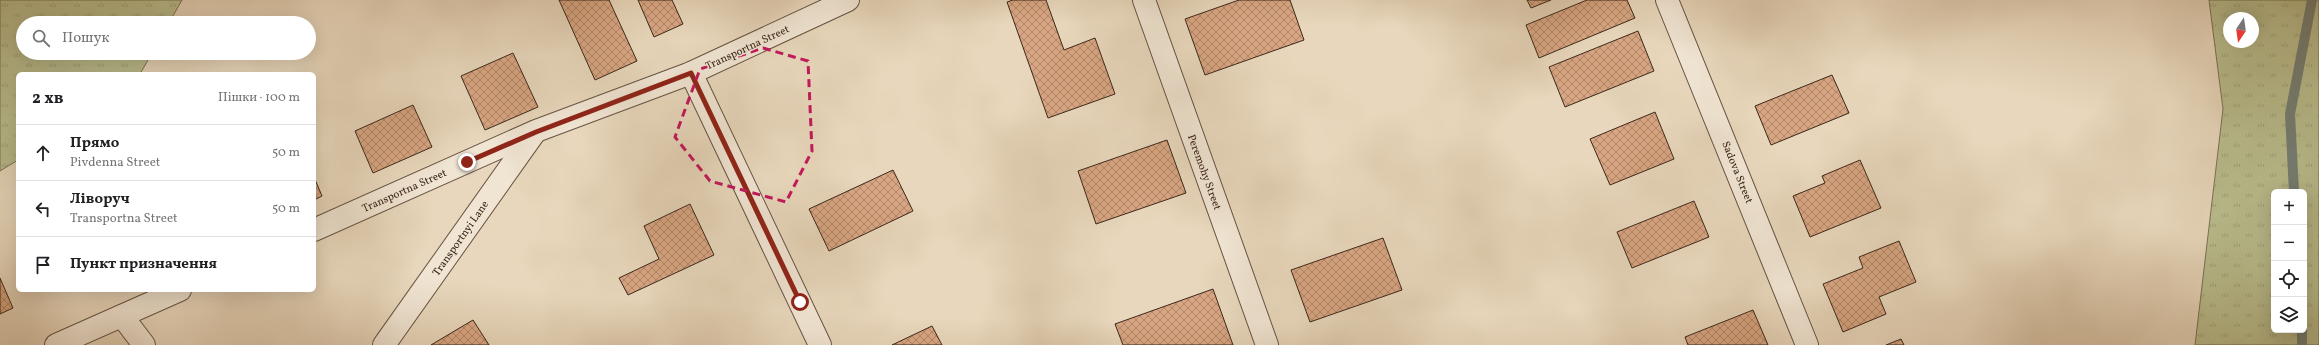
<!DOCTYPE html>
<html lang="uk">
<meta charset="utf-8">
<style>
:root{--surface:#fff;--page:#f2f2f2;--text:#202124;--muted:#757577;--line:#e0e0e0}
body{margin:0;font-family:Vollkorn,serif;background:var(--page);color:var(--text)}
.controls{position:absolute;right:12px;bottom:12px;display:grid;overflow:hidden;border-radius:6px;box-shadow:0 4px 16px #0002}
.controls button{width:36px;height:36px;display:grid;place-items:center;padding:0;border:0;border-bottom:1px solid var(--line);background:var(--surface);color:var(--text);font:20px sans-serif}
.compass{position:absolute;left:2223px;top:12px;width:36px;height:36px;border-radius:50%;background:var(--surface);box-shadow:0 4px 16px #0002;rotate:193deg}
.stop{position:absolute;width:12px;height:12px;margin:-9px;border:3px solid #8f2418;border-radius:50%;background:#fff}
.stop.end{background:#8f2418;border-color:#fff;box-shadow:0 1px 4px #0008}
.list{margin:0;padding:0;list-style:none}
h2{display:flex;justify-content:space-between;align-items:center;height:52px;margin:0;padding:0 16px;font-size:17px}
h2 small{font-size:13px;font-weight:400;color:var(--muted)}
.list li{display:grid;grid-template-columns:26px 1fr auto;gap:12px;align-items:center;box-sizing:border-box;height:56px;padding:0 16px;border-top:1px solid var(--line)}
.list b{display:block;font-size:15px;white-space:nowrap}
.list p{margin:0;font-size:13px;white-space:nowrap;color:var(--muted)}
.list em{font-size:13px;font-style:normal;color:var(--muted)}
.icon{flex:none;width:22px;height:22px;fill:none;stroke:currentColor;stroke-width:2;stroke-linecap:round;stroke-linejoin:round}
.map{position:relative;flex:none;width:2319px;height:345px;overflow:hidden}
.search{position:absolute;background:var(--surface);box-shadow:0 4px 16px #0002;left:16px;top:16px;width:300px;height:44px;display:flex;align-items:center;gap:10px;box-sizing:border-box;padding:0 14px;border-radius:22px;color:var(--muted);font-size:15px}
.panel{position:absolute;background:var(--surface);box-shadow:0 4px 16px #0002;left:16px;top:72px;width:300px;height:220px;border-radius:6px}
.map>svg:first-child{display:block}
.grass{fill:url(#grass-tufts);stroke:#7a7254;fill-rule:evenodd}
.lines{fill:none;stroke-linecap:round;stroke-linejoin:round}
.stream{stroke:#737f75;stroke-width:10}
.building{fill:url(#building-cross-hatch);stroke:#3c271b}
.minor-casing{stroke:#675343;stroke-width:24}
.minor{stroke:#f0e5d3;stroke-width:22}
.route{stroke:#8f2418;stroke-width:5}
.marked{fill:none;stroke:#c2185b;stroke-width:3;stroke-dasharray:8 5;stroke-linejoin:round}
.labels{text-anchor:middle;stroke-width:3;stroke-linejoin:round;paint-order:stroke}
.street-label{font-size:11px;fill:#3c271b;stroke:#f0e5d3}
</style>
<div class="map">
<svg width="2319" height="345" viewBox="0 0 2319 345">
<defs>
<pattern id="grass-tufts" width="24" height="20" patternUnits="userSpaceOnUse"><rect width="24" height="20" fill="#b9bd8e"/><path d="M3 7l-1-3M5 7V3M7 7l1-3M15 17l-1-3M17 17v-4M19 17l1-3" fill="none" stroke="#a0a27a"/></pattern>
<pattern id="building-cross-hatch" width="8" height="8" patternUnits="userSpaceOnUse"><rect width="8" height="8" fill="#d8a682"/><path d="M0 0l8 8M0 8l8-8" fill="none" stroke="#b0876a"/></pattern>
</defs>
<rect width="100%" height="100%" fill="#e8d7bc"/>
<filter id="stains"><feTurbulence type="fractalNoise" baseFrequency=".005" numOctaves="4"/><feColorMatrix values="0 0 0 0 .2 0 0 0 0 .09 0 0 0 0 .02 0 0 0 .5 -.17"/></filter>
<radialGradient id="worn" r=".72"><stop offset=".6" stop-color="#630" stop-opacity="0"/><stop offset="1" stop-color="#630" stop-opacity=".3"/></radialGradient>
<g class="grass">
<polygon points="0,0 182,0 169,23 23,23 23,53 152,53 140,74 18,74 18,160 0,171"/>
<path d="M2209,0H2319V345H2195L2223,109ZM2229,18H2253V42H2229ZM2274,192H2304V330H2274Z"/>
</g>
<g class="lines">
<g class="stream">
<polyline points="2294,192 2290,114 2312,0"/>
<polyline points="2302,330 2302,345"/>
</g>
</g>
<g class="building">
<polygon points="559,0 609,0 637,61 595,80"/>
<polygon points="638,0 672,0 683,24 654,37"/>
<polygon points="1013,0 1046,0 1064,50 1095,38 1115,94 1048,118 1007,2"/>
<polygon points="1239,0 1290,0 1304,40 1205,75 1185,19"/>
<polygon points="1527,0 1551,0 1531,8"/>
<polygon points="1587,0 1627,0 1635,18 1539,58 1526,25"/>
<polygon points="1638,31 1654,71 1565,107 1549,67"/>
<polygon points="513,53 538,107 485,130 461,76"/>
<polygon points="1832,75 1849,113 1771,145 1755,106"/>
<polygon points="413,105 432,147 373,173 355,131"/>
<polygon points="1655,112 1674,159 1610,185 1590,139"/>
<polygon points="1167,140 1186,193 1096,224 1078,171"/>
<polygon points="1860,160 1881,208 1810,237 1793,196 1825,183 1822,176"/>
<polygon points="893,170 913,211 829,251 809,209"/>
<polygon points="314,177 322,196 314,200"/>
<polygon points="1694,201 1709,237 1632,268 1617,232"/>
<polygon points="690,204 714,255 628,295 619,278 659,259 644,226"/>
<polygon points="1383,238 1402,290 1310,322 1291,270"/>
<polygon points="1899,241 1916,282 1879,297 1886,314 1843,332 1823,284 1863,268 1859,257"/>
<polygon points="0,278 13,308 0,314"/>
<polygon points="1213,289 1233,345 1123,345 1115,324"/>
<polygon points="1753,310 1768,345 1688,345 1685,337"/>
<polygon points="473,320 489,345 431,345"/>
<polygon points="932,326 942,345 892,345"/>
<polygon points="1901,339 1904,345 1886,345"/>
</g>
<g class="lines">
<g class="minor-casing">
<g id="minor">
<polyline points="1144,0 1267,345"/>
<polyline points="1667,0 1807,345"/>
<polyline points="691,73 820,345"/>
<polyline points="314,230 536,131 691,73 848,0"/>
<polyline points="122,316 144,345"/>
<polyline points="56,345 180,290"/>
<polyline points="384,345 535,132"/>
</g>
</g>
<use href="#minor" class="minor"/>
</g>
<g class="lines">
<polyline class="route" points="467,162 536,132 691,73 800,302"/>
</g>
<path class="marked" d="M763,48L808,61L812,151L786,202L710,181L675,137L700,69Z"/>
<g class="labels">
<g class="street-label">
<text transform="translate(747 47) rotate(-25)" y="4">Transportna Street</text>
<text transform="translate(1205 172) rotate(70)" y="4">Peremohy Street</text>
<text transform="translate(1738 172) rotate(68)" y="4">Sadova Street</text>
<text transform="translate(404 190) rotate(-24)" y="4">Transportna Street</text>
<text transform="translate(460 238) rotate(-55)" y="4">Transportnyi Lane</text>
</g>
</g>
<rect width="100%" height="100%" filter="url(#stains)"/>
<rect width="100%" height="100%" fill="url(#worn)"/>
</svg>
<div class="controls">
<button>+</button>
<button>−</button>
<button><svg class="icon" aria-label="locate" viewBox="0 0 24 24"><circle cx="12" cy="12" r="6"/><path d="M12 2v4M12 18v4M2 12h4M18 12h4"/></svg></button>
<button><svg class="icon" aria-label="layers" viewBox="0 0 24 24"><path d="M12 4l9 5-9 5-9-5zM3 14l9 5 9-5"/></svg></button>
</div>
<svg class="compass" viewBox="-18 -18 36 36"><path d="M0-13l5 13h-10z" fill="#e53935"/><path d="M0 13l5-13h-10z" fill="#757577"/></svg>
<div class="stop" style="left:800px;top:302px"></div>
<div class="stop end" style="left:467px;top:162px"></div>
<div class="search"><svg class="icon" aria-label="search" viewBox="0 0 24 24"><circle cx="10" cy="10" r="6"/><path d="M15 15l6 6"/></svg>Пошук</div>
<section class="panel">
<h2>2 хв<small>Пішки · 100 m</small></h2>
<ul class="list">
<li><svg class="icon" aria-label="ahead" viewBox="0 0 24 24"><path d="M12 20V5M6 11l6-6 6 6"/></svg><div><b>Прямо</b><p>Pivdenna Street</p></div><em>50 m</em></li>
<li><svg class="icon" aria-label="left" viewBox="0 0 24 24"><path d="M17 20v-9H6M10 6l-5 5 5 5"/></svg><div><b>Ліворуч</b><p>Transportna Street</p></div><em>50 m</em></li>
<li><svg class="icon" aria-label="arrive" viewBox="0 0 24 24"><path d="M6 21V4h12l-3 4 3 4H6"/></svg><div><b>Пункт призначення</b></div></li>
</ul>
</section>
</div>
